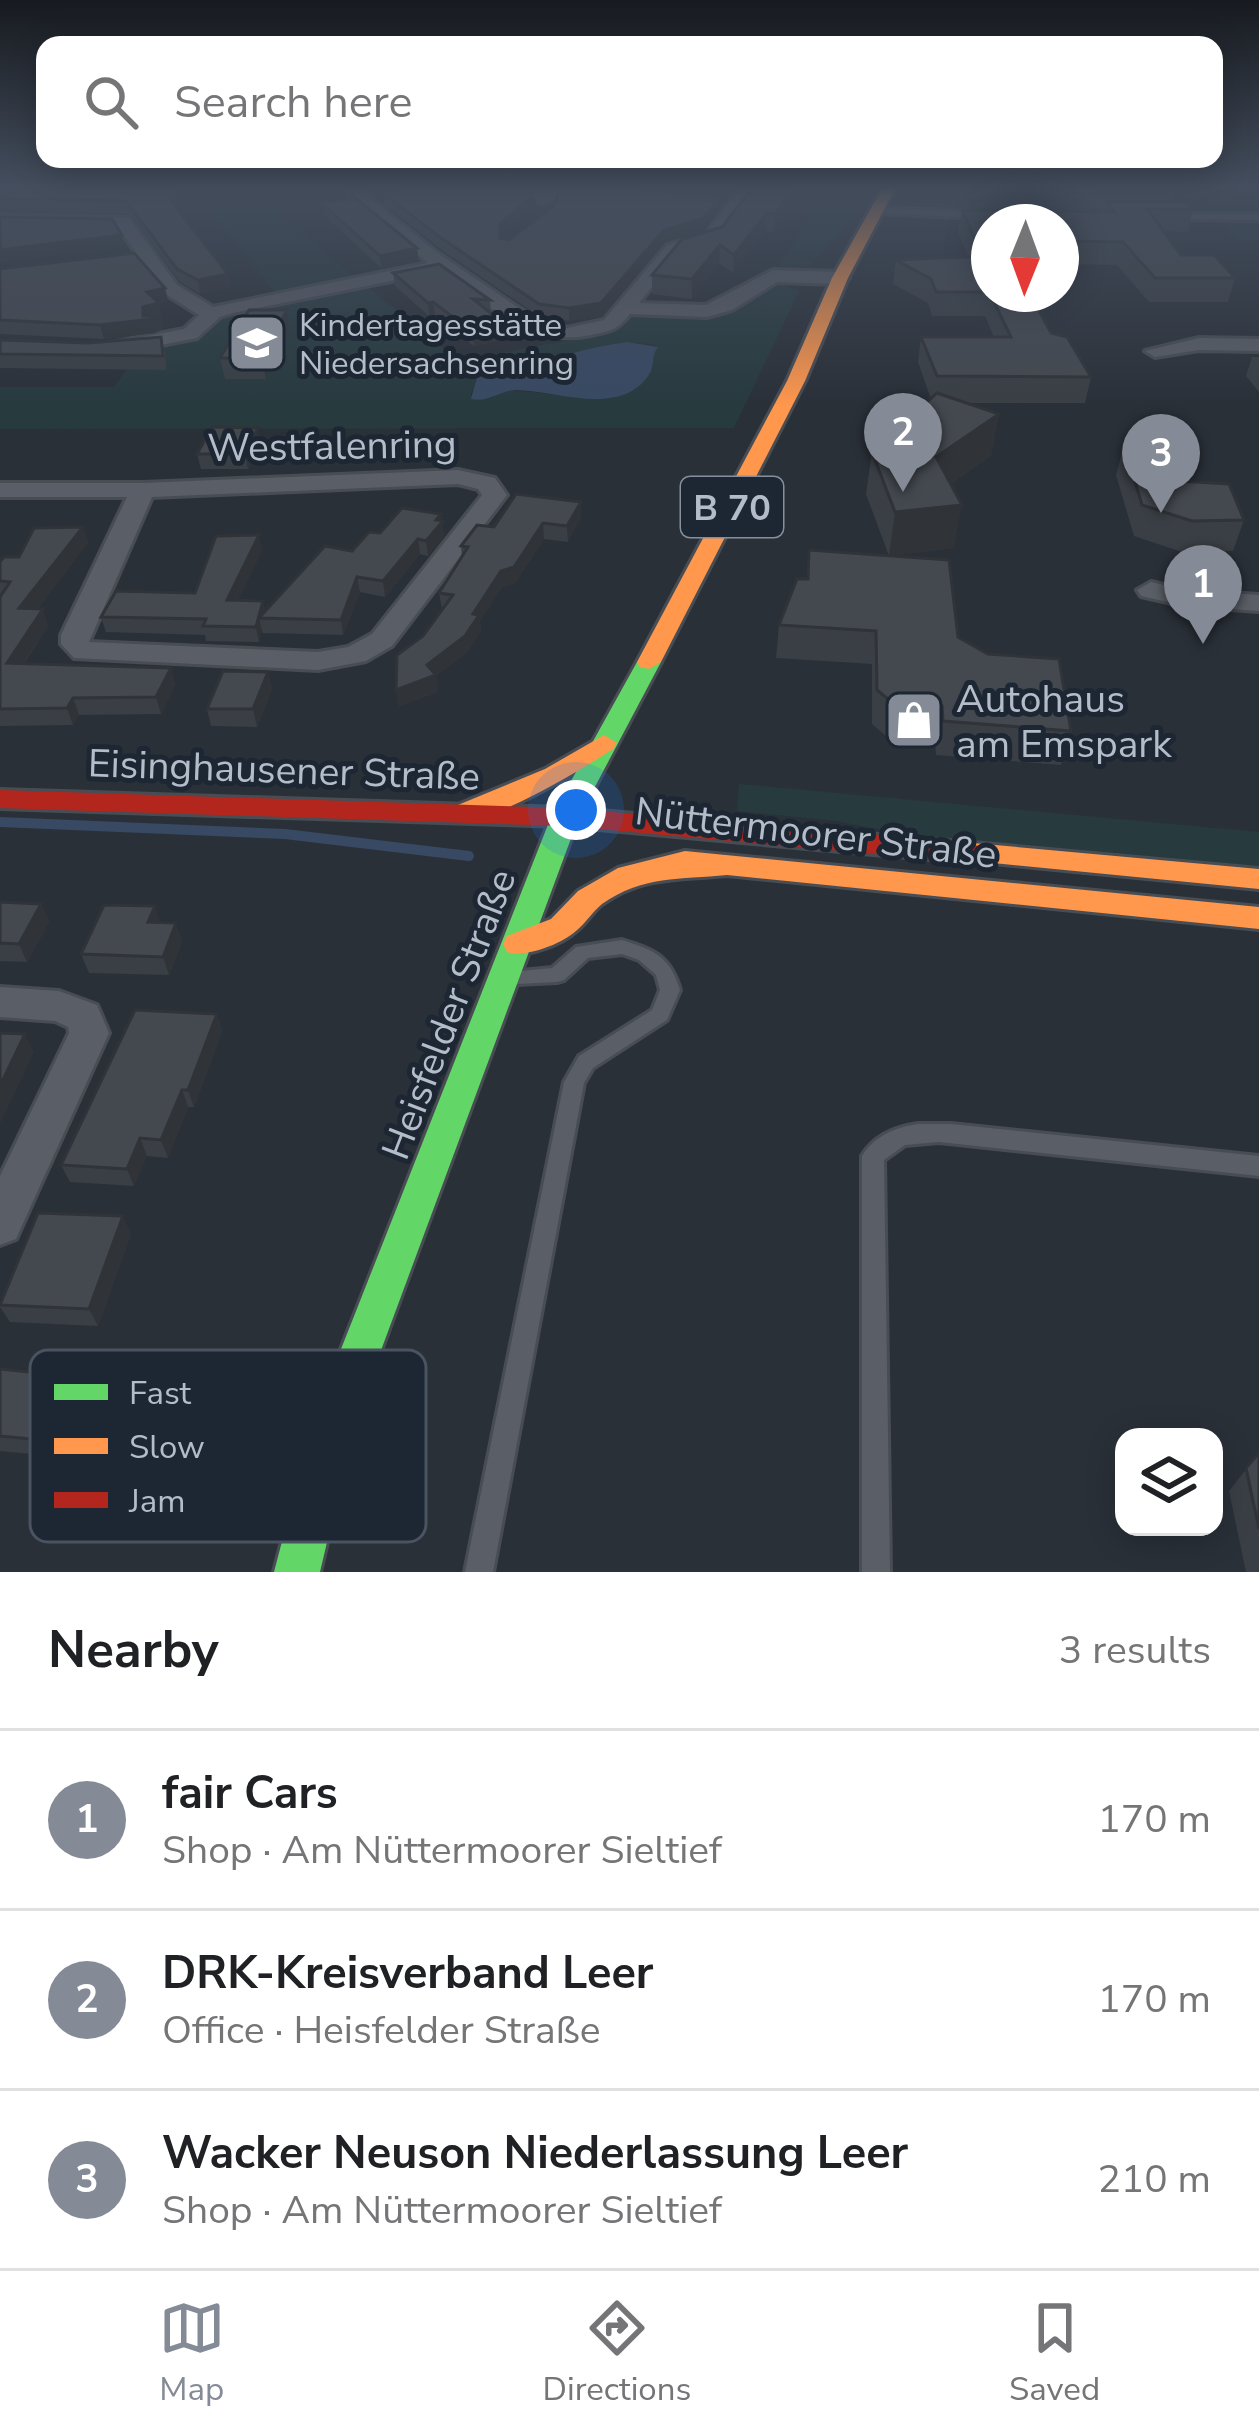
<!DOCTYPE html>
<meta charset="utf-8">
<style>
:root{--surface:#fff;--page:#f6f6f6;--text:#202124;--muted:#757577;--line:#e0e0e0;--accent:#848b96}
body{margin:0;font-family:"Nunito Sans",sans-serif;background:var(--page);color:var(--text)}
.controls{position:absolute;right:36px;bottom:36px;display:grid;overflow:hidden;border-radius:24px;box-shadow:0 6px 30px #0003}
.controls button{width:108px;height:108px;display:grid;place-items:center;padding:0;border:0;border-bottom:3px solid var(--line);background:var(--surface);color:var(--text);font:60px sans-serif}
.compass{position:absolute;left:971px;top:204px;width:108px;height:108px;border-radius:50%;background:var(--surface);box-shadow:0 6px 30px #0003;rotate:181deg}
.you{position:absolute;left:576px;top:810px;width:42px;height:42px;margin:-30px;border:9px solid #fff;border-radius:50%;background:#1a73e8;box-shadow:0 0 0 18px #1a73e833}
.badge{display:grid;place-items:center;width:78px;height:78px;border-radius:50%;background:var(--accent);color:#fff;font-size:39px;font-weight:700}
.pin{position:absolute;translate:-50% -99px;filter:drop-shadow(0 3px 6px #0008)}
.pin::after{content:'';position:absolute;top:63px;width:42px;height:36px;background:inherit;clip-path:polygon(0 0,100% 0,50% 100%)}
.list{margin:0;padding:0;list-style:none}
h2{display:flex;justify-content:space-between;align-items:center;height:156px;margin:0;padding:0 48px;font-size:51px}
h2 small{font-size:39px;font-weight:400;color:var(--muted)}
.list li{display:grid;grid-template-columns:78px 1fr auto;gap:36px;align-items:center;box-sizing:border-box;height:180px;padding:0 48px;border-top:3px solid var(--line)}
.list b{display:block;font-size:45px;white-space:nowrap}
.list p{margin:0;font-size:39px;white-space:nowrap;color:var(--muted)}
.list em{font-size:39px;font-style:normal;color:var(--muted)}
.icon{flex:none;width:66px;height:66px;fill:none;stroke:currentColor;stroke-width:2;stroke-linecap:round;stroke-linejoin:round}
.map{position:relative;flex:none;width:1259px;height:1572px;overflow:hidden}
.search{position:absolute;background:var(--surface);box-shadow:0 6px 30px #0003;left:36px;right:36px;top:36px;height:132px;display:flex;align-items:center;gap:30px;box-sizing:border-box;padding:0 42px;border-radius:24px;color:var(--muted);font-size:45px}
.sheet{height:696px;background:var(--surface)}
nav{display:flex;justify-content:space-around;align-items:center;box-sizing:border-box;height:168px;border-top:3px solid var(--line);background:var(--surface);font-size:33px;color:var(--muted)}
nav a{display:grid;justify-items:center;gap:6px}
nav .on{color:var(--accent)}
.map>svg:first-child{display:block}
.green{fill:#273a3e;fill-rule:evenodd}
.water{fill:#384963}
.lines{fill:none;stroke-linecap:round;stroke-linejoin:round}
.stream{stroke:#384963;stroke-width:10}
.lane-casing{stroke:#484c53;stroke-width:6}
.street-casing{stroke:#484c53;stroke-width:6}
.fast-casing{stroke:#484c53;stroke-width:6}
.slow-casing{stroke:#484c53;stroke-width:6}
.jam-casing{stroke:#484c53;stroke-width:6}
.lane{fill:#5a5e66;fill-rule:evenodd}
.street{fill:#5a5e66;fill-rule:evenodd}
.fast{fill:#63d668;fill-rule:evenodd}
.slow{fill:#ff974d;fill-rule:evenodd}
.jam{fill:#b3261e;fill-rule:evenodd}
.wall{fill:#3a3f45}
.shaded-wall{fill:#303338}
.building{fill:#444950;stroke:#303338;stroke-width:3}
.labels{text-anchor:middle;stroke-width:10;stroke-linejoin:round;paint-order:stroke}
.far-poi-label{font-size:33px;fill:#b4bcc9;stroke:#1d2633;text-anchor:start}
.shield{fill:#1d2633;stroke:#878f9c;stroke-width:3}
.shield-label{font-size:36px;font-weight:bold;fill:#b4bcc9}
.street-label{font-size:39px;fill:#b4bcc9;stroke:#1d2633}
.poi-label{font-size:39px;fill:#b4bcc9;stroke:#1d2633;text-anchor:start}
.key{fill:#1d2633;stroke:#4a5360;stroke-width:3}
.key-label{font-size:33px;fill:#b4bcc9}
</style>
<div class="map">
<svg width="1259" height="1572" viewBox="0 0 1259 1572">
<rect width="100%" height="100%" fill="#2a3038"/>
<g class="green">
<path d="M221,185H278V214L459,361L602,334L630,316L714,318L744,305L768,285L782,284L799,291L734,428L0,429V387H114L141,350L196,337L226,306L276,293L205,205ZM628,342L657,345C651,356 652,368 643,379C613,413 553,391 515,391C497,390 490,402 471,395L477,377L523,378L562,355Z"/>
<polygon points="827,185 876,185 855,217 809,266 779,266"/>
<polygon points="904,185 1259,185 1259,240 1235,240 1219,221 989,222 959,227 949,210 895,210"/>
<polygon points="739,784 1259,832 1259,869 944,842 836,821 737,811"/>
</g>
<path class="water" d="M627,342L658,347C651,356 655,363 650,373C622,419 555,390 516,390C499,391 487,403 471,399L477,377L523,378C554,354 589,348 627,342Z"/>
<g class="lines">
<polyline class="stream" points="0,822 285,834 469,856"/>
<g class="lane-casing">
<g id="lane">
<polygon points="878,208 982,212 986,215 982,218 875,213"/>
<polygon points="1170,214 1259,214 1259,220 1167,219"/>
<path d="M622,940C654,950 670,956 680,990L667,1020L593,1068L584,1083L493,1572H465L564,1082L579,1056L652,1010L660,990L656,975L639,960L622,954L588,958L564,980L557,982L517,984L510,982L507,977L510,972L552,968L576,947Z"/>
<path d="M918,1124H951L1259,1156V1176L939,1142L905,1145L884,1160L890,1572H862V1156C874,1136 896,1127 918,1124Z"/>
</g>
</g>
<g class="street-casing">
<g id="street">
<path d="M348,185H364L374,202L439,254L538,321L567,328L604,320L667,245L706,234L743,185H760L718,242L679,253L639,303L706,305L773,270L840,272L849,278L840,284L777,282L732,310L707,317L630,314C618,330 610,331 591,335C530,348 487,304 440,271L233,313L220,317L197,338L119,353L112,351V343L184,329L199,315L164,293L118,227L0,225V215L129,218L177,285L213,307L428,263L361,209Z"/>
<polygon points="611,185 612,192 570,192 542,203 518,191 529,185"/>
<polygon points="1199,338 1259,339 1259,351 1199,350 1155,357 1145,351"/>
<path d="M458,470L495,478L507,495L392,646L366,661L318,670L74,658L61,644V635L127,497H0V483H143ZM458,484L478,489L482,495L372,634L348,647L318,652L89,642L152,497Z"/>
<polygon points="1151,582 1185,590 1259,595 1259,611 1185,606 1141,596 1137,590"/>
<polygon points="0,987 59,991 97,1005 109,1033 16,1239 0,1245 0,1176 69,1033 68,1027 55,1021 0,1017"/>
</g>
</g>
<g class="fast-casing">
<polygon id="fast" points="649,655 661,662 579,817 357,1415 320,1572 274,1572 315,1415 551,817 637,662"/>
</g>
<g class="slow-casing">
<g id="slow">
<polygon points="884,185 897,185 848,278 805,381 661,662 649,669 640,667 637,662 787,381 832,278"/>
<path d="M604,735L617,743L613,749C584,768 484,829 453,821L449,814L453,807L545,769Z"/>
<polygon points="973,843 1259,869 1259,889 963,860 959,853"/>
<path d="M685,851L1259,907V929L727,875C680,880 643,875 602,904C592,912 586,923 576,931C562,944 525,958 507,952L503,944L507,936L551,919L578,891L618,868Z"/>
</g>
</g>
<g class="jam-casing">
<polygon id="jam" points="0,790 565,808 973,843 987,853 973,863 565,826 0,808"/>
</g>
<use href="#lane" class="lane"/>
<use href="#street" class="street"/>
<use href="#fast" class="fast"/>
<use href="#slow" class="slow"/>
<use href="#jam" class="jam"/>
</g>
<g class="wall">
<polygon points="0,185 193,185 176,206 228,274 230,287 200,294 180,282 129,214 0,211"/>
<polygon points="680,185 739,185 733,192"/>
<polygon points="755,185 806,185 774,232 766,231 733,273 719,263 692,299 652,294 652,275 722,227"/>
<polygon points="1074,185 1176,185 1171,202 1193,209 1188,232 1164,231 1181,255 1235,278 1228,302 1149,302 1117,265 1061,264 1061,222 989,222 1051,333 1091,377 1085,403 966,403 999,414 991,455 951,484 954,548 889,556 866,494 872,452 931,399 918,362 921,337 994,337 985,316 932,316 928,303 893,284 896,260 968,257 958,232 962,210 1104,212 1105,209 1091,209"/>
<polygon points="518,187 534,194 535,206 501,236 501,238 509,240 719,210 703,230 664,242 602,316 569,321 540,317 442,250 384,204 383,193"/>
<polygon points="322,203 419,261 381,268 324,215"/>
<polygon points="0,269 168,301 159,303 163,329 155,333 104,339 0,334"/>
<polygon points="393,273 490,300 491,313 506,325 506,339 474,346 435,315 429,316 395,286"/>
<polygon points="287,310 290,331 266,379 225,379 220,358"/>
<polygon points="0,340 165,351 166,370 0,368"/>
<polygon points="1252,357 1259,357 1259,392 1246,376"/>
<polygon points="258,428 261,443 248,469 201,469 197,454"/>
<polygon points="1124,445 1244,520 1233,551 1182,552 1134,536 1116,475"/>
<polygon points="581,502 581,517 568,542 544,539 515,583 502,587 480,621 481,631 467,652 436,676 438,692 399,706 396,690 423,636 442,609 439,593 462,557 461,546 494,527"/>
<polygon points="441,514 444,536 428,556 420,554 385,597 360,592 343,635 263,633 262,631 259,642 206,641 205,635 106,632 101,617 195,593 262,550 238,600 263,601 265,611 380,533"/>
<polygon points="83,527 88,543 37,609 48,625 24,664 171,668 175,685 161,714 79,715 73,725 0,726 0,562 19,557"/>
<polygon points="809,550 958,637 1071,731 1061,765 936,755 935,740 887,737 872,724 872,664 776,658 779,625 807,579"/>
<polygon points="268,672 272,689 257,727 211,726 207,709"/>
<polygon points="0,902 41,904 49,922 27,962 0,961"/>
<polygon points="160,922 182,941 169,975 89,973 81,954"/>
<polygon points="217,1014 222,1031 194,1107 188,1107 168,1158 147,1156 134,1186 70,1182 61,1165"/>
<polygon points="131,1234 98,1326 10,1322 0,1307 0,1303"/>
<polygon points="0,1369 78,1377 88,1394 62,1457 0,1451"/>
<polygon points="1259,1453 1259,1572 1246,1572 1229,1491"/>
</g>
<g class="shaded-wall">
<polygon points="180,185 193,185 172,210 169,198"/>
<polygon points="795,185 806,185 774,232 775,214"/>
<polygon points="534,194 535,206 501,236 501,250 500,224"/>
<polygon points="720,198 719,210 703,230 664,242 602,316 569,321 569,308 664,230"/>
<polygon points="767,213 766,231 733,273 734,255"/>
<polygon points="122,235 125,247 0,263 0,250"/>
<polygon points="720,245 719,263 692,299 692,279"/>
<polygon points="417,248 419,261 381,268 380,256"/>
<polygon points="228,274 230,287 200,294 198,280"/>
<polygon points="165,288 168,301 150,305 147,292"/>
<polygon points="433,302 435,315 429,316 428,303"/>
<polygon points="159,303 163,329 155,333 104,339 100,325 143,307"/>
<polygon points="287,310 290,331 266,379 262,358"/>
<polygon points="506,325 506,339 474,346 473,332"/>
<polygon points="999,414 991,455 929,500 936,457"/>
<polygon points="258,428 261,443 248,469 245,454"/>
<polygon points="581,502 581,517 568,542 567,526"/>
<polygon points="962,505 954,548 889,556 895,512"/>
<polygon points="441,514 444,536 428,556 426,541"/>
<polygon points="543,523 544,539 515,583 502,587 480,621 481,631 467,652 436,676 438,692 399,706 396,690 427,665 473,614 501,571"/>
<polygon points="83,527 88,543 25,625 19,608"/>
<polygon points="259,535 262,550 231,615 227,600"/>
<polygon points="418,539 420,554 385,597 383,581"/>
<polygon points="357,577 360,592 343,635 341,620"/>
<polygon points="263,601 267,616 259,618 262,631 259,642 256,627"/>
<polygon points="43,609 48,625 13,680 7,663"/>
<polygon points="171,668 175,685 161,714 156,697"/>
<polygon points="268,672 272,689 257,727 253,709"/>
<polygon points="73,698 79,715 73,725 67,708"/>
<polygon points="41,904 49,922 27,962 19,944"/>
<polygon points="155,906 161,924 148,922"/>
<polygon points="176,923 182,941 169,975 163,957"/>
<polygon points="217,1014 222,1031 194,1107 188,1090"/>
<polygon points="25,1034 34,1052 0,1124 0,1086"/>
<polygon points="182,1090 188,1107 168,1158 161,1140"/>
<polygon points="140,1138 147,1156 134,1186 127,1169"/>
<polygon points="123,1216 131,1234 98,1326 89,1309"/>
<polygon points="78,1377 88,1394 62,1457 52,1441"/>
</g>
<g class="building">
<polygon points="0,185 180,185 169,198 228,274 198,280 177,269 126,201 0,199"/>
<polygon points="426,185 518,185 534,194 500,224 500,238 509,240 555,205 559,191 569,185 593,185 720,198 704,218 664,230 601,303 569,308 539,304 441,238 383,193"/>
<polygon points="755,185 795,185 775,214 767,213 734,255 720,245 692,279 652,275 682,239 722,227"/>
<polygon points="1091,185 1169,185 1174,191 1095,190"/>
<polygon points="354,197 417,248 380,256 322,203"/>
<polygon points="1107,202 1187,202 1193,209 1147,209 1181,255 1214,255 1235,278 1155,278 1123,242 1061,241 1061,222 989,222 989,292 936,292 931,279 896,260 982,256 962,210 1114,212"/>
<polygon points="0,217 112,219 122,235 0,250"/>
<polygon points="134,253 165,288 147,292 159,303 143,307 143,316 159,316 152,319 100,325 0,320 0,269"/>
<polygon points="439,264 490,300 473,299 506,325 473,332 433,302 428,303 393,273"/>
<polygon points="990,294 1030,294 1051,333 1067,337 1091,377 937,376 921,337 1011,337"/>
<polygon points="249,310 287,310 262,358 220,358"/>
<polygon points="161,337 163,356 0,354 0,340 88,343"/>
<polygon points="937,393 999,414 936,457 962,505 895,512 872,452"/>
<polygon points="212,427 258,428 245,454 197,454"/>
<polygon points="1124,445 1168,448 1180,481 1229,484 1244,520 1192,521 1142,505"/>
<polygon points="516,494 581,502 567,526 543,523 514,567 501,571 473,614 479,615 465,636 427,665 436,675 396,690 397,655 423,636 453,595 439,593 468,547 461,546 477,525 494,527"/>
<polygon points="402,508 441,514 436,520 443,521 426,541 418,539 383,581 357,577 341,620 259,618 325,546 352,551 369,532 380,533"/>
<polygon points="83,527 19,608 43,609 7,663 171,668 156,697 73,698 67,708 0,709 0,597 10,582 0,581 0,562 4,557 19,557 34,528"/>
<polygon points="259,535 227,600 263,601 256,627 203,626 206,619 101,617 116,591 195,593 216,536"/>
<polygon points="809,550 949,560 958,637 988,654 1059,659 1071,731 943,721 942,706 893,703 877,690 876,631 779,625 797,579 808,579"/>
<polygon points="223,671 268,672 253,709 207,709"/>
<polygon points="0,902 41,904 19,944 0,943"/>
<polygon points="104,905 155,906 148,922 176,923 163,957 81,954"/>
<polygon points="135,1010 217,1014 188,1090 182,1090 161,1140 140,1138 127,1169 61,1165"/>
<polygon points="0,1033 25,1034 0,1086"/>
<polygon points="38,1213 123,1216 89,1309 0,1305"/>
<polygon points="0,1369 78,1377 52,1441 0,1436"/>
<polygon points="1259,1453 1259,1529 1246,1468"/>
</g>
<linearGradient id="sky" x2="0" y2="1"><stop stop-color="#171a1f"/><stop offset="0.46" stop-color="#444e5e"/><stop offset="1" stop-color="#444e5e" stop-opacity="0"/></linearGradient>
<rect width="1259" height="406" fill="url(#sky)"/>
<defs>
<g id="school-square" transform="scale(3)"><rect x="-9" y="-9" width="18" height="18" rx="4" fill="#848b96" stroke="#1d2633"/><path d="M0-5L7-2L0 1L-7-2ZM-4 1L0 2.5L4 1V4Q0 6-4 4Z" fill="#fff"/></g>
<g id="shop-square" transform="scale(3)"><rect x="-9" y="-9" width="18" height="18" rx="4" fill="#848b96" stroke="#1d2633"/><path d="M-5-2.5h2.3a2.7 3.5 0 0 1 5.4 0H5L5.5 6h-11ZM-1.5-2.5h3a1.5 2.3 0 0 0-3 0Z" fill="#fff"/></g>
</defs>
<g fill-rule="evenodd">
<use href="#school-square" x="257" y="343"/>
<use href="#shop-square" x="914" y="720"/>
</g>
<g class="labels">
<g class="far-poi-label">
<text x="299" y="336">Kindertagesstätte<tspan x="299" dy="38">Niedersachsenring</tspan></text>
</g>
<rect class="shield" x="681" y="477" width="102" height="60" rx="9"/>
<g class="shield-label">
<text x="732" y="520">B 70</text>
</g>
<g class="street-label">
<text transform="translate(332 445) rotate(-1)" y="14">Westfalenring</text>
<text transform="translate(284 769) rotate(2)" y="14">Eisinghausener Straße</text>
<text transform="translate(816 832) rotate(7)" y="14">Nüttermoorer Straße</text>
<text transform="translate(448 1014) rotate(-69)" y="14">Heisfelder Straße</text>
</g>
<g class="poi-label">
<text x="956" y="712">Autohaus<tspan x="956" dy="45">am Emspark</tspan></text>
</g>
</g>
<rect x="30" y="1350" width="396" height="192" rx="18" class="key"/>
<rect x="54" y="1384" width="54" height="16" fill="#63d668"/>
<rect x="54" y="1438" width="54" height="16" fill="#ff974d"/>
<rect x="54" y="1492" width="54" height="16" fill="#b3261e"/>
<g class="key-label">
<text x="129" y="1404">Fast</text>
<text x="129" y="1458">Slow</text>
<text x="129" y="1512">Jam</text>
</g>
</svg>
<div class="controls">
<button><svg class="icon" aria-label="layers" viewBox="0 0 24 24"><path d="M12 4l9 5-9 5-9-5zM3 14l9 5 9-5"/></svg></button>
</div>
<svg class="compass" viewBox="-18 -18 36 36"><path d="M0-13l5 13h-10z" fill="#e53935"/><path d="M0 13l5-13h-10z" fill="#757577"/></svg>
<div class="you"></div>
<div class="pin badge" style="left:1203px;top:644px">1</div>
<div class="pin badge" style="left:903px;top:492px">2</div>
<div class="pin badge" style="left:1161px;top:513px">3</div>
<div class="search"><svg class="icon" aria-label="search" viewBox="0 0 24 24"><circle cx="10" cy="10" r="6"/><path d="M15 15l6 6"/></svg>Search here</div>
</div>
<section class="sheet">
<h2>Nearby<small>3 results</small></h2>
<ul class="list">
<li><span class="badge">1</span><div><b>fair Cars</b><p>Shop · Am Nüttermoorer Sieltief</p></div><em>170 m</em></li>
<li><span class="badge">2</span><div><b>DRK-Kreisverband Leer</b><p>Office · Heisfelder Straße</p></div><em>170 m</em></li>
<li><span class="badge">3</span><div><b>Wacker Neuson Niederlassung Leer</b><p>Shop · Am Nüttermoorer Sieltief</p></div><em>210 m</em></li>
</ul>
</section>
<nav>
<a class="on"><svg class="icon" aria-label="map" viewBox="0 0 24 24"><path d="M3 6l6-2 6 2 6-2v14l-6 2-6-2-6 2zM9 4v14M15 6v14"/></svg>Map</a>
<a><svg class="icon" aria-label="directions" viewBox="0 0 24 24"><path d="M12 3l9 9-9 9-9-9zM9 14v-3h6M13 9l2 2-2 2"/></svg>Directions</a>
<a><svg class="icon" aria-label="saved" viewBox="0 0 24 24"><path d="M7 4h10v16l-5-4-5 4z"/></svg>Saved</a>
</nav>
